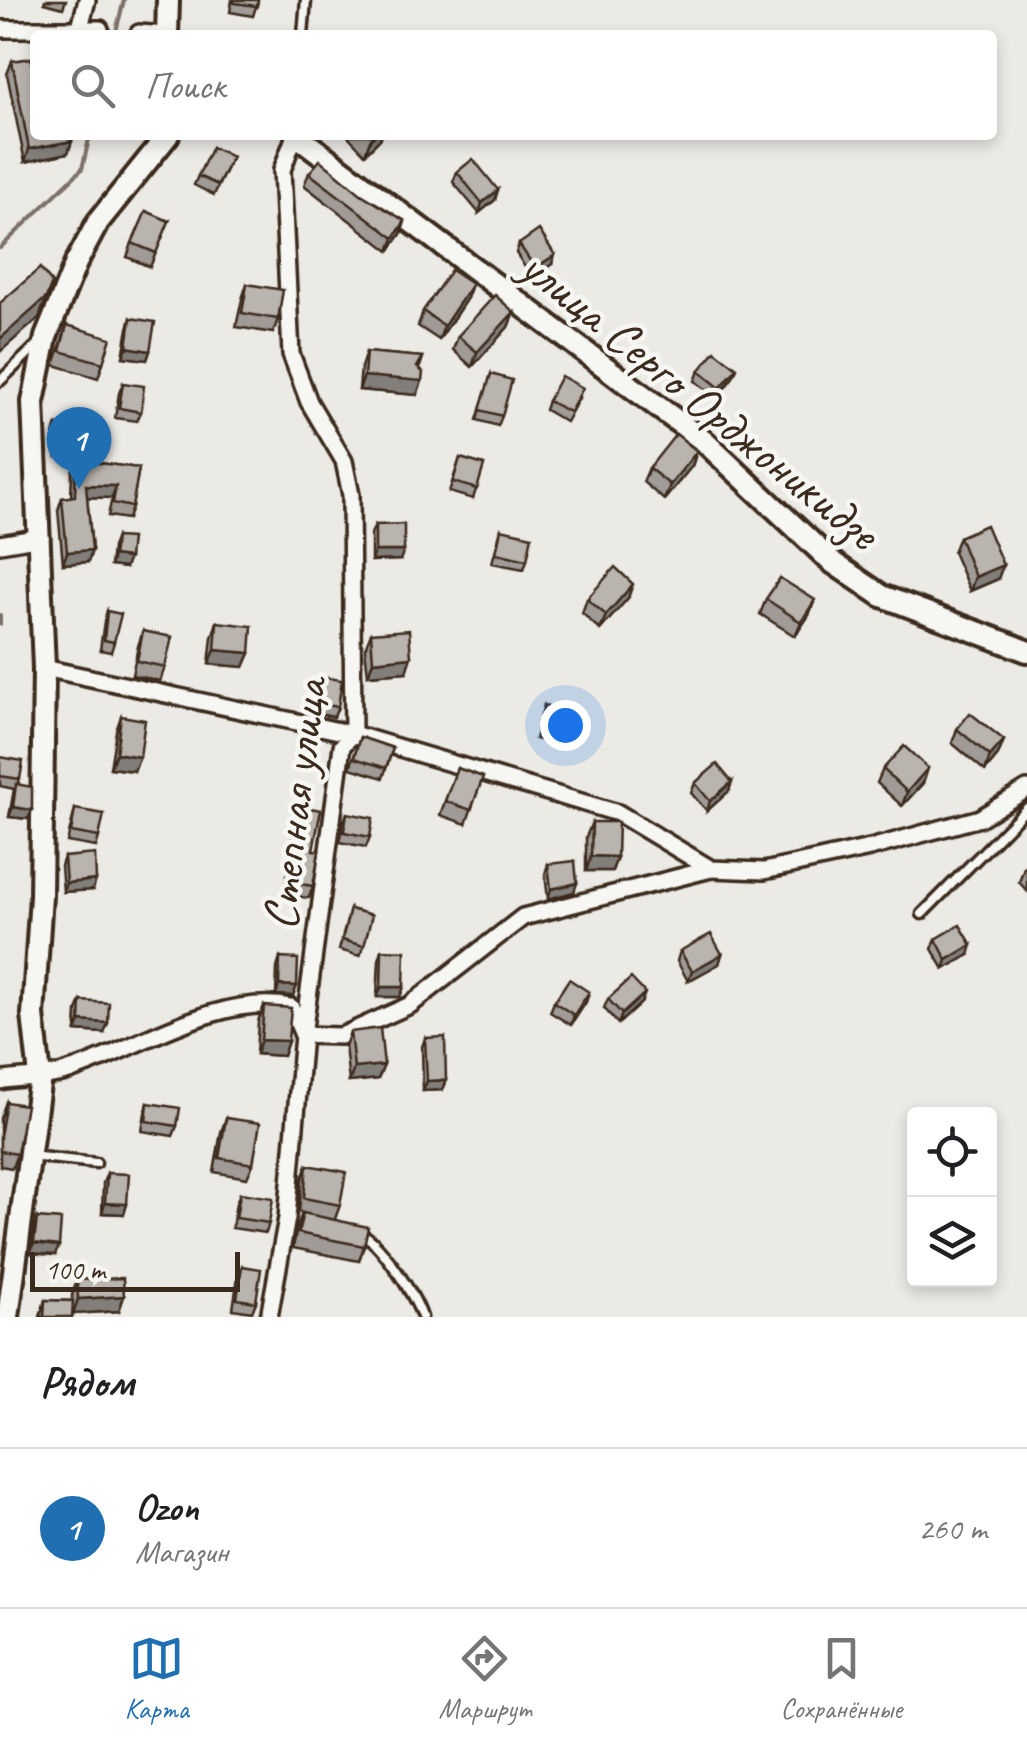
<!DOCTYPE html>
<html lang="ru">
<meta charset="utf-8">
<style>
:root{--surface:#fff;--page:#f6f6f6;--text:#202124;--muted:#757577;--line:#e0e0e0;--accent:#1f6fb2}
body{margin:0;font-family:Caveat,sans-serif;background:var(--page);color:var(--text)}
.controls{position:absolute;right:30px;bottom:30px;display:grid;overflow:hidden;border-radius:10px;box-shadow:0 5px 15px #0003}
.controls button{width:90px;height:90px;display:grid;place-items:center;padding:0;border:0;border-bottom:2px solid var(--line);background:var(--surface);color:var(--text);font:50px sans-serif}
.scale{position:absolute;left:30px;bottom:25px;width:210px;box-sizing:border-box;padding-left:10px;border:5px solid #3b2a1e;border-top:0;font-size:28px;line-height:35px;white-space:nowrap;color:#3b2a1e;-webkit-text-stroke:8px #f6f6f2;paint-order:stroke}
.you{position:absolute;left:565px;top:725px;width:35px;height:35px;margin:-25px;border:8px solid #fff;border-radius:50%;background:#1a73e8;box-shadow:0 0 0 15px #1a73e833}
.badge{display:grid;place-items:center;width:65px;height:65px;border-radius:50%;background:var(--accent);color:#fff;font-size:32px;font-weight:700}
.pin{position:absolute;translate:-50% -82px;filter:drop-shadow(0 2px 5px #0008)}
.pin::after{content:'';position:absolute;top:52px;width:35px;height:30px;background:inherit;clip-path:polygon(0 0,100% 0,50% 100%)}
.list{margin:0;padding:0;list-style:none}
h2{display:flex;justify-content:space-between;align-items:center;height:130px;margin:0;padding:0 40px;font-size:42px}
h2 small{font-size:32px;font-weight:400;color:var(--muted)}
.list li{display:grid;grid-template-columns:65px 1fr auto;gap:30px;align-items:center;box-sizing:border-box;height:160px;padding:0 40px;border-top:2px solid var(--line)}
.list b{display:block;font-size:38px;white-space:nowrap}
.list p{margin:0;font-size:32px;white-space:nowrap;color:var(--muted)}
.list em{font-size:32px;font-style:normal;color:var(--muted)}
.icon{flex:none;width:55px;height:55px;fill:none;stroke:currentColor;stroke-width:2;stroke-linecap:round;stroke-linejoin:round}
.map{position:relative;flex:none;width:1027px;height:1317px;overflow:hidden}
.search{position:absolute;background:var(--surface);box-shadow:0 5px 15px #0003;left:30px;right:30px;top:30px;height:110px;display:flex;align-items:center;gap:25px;box-sizing:border-box;padding:0 35px;border-radius:10px;color:var(--muted);font-size:38px}
.sheet{height:290px;background:var(--surface)}
nav{display:flex;justify-content:space-around;align-items:center;box-sizing:border-box;height:140px;border-top:2px solid var(--line);background:var(--surface);font-size:28px;color:var(--muted)}
nav a{display:grid;justify-items:center;gap:5px}
nav .on{color:var(--accent)}
.map>svg:first-child{display:block}
.lines{fill:none;stroke-linecap:round;stroke-linejoin:round}
.stream{stroke:#7c7167;stroke-width:4}
.service-casing{stroke:#3b2a1e;stroke-width:15}
.minor-casing{stroke:#3b2a1e;stroke-width:22}
.tertiary-casing{stroke:#3b2a1e;stroke-width:28}
.service{stroke:#f6f6f2;stroke-width:8}
.minor{stroke:#f6f6f2;stroke-width:15}
.tertiary{stroke:#f6f6f2;stroke-width:20}
.wall{fill:#a09b96;stroke:#3b2a1e;stroke-width:2.5}
.shaded-wall{fill:#827e7a;stroke:#3b2a1e;stroke-width:2.5}
.building{fill:#bab4ae;stroke:#3b2a1e;stroke-width:2.5}
.labels{text-anchor:middle;stroke-width:9;stroke-linejoin:round;paint-order:stroke}
.street-label{font-size:50px;fill:#3b2a1e;stroke:#f6f6f2}
</style>
<div class="map">
<svg width="1027" height="1317" viewBox="0 0 1027 1317">
<rect width="100%" height="100%" fill="#ebeae5"/>
<filter id="ink" filterUnits="userSpaceOnUse"><feTurbulence type="fractalNoise" baseFrequency=".01" numOctaves="2"/><feDisplacementMap in="SourceGraphic" scale="20" xChannelSelector="R" yChannelSelector="G"/><feConvolveMatrix kernelMatrix="1 2 1 2 8 2 1 2 1" color-interpolation-filters="sRGB"/></filter>
<g filter="url(#ink)">
<g class="lines">
<g class="stream">
<polyline points="115,35 124,0"/>
<polyline points="0,248 82,169 90,135"/>
<polyline points="0,615 0,624"/>
</g>
<g class="service-casing">
<g id="service">
<polyline points="303,35 306,0"/>
<polyline points="0,381 39,343"/>
<polyline points="922,914 1027,808"/>
<polyline points="30,1156 96,1163"/>
<path d="M357,1232C378,1236 415,1296 422,1317"/>
</g>
</g>
<g class="minor-casing">
<g id="minor">
<polyline points="80,27 87,0"/>
<polyline points="0,29 100,29"/>
<polyline points="139,33 166,35"/>
<polyline points="0,544 41,537"/>
<polyline points="44,668 353,734 618,813 711,869 764,871 870,848 980,818 1027,789"/>
<path d="M0,1081C23,1076 47,1079 69,1071C137,1049 217,993 291,1007L303,1035L341,1036L410,1005L523,917L711,869"/>
<polyline points="269,1317 287,1218 303,1035 342,746 353,734 351,495 344,461 309,402 291,354 282,170 295,135"/>
</g>
</g>
<g class="tertiary-casing">
<g id="tertiary">
<polyline points="167,35 168,0"/>
<polyline points="296,135 705,442 832,562 882,596 1027,651"/>
<polyline points="8,1317 40,1077 33,1015 41,896 44,668 33,402 46,337 76,263 98,222 168,135"/>
</g>
</g>
<use href="#service" class="service"/>
<use href="#minor" class="minor"/>
<use href="#tertiary" class="tertiary"/>
</g>
<g class="wall">
<polygon points="45,0 66,0 63,8 44,3"/>
<polygon points="232,0 258,0 253,16 230,12"/>
<polygon points="12,61 35,135 72,141 68,153 25,162 7,74"/>
<polygon points="347,135 382,135 380,139 365,154"/>
<polygon points="232,157 214,195 194,185 198,176"/>
<polygon points="457,172 495,200 479,213 453,182"/>
<polygon points="309,173 361,194 405,221 401,234 389,251 304,185"/>
<polygon points="169,221 150,267 127,257 132,243"/>
<polygon points="519,244 552,264 532,278 516,253"/>
<polygon points="247,284 278,319 273,333 236,327 242,299"/>
<polygon points="472,284 467,298 439,340 418,326 423,311"/>
<polygon points="514,312 508,327 472,367 453,350 458,336"/>
<polygon points="131,318 150,351 147,360 123,357 128,328"/>
<polygon points="67,325 103,363 98,378 54,365"/>
<polygon points="366,352 423,357 419,369 422,381 417,395 359,390 361,367"/>
<polygon points="699,371 733,377 717,398 695,381"/>
<polygon points="491,374 502,416 498,426 477,420"/>
<polygon points="123,383 141,412 137,421 115,418 119,393"/>
<polygon points="579,398 566,422 545,410 548,401"/>
<polygon points="57,425 83,443 80,453 57,457 54,435"/>
<polygon points="697,451 692,466 664,500 643,482 649,468"/>
<polygon points="460,458 484,465 473,499 449,492"/>
<polygon points="76,460 139,468 132,507 128,519 108,516 112,498 87,497 92,550 88,562 63,564 58,510 62,498 71,497 72,472"/>
<polygon points="375,525 400,560 371,561 371,534"/>
<polygon points="501,529 527,560 524,569 492,563"/>
<polygon points="116,537 125,568 110,566 112,547"/>
<polygon points="959,537 998,579 970,591 953,552"/>
<polygon points="628,598 600,630 582,613 587,599"/>
<polygon points="766,599 809,615 795,636 760,614"/>
<polygon points="107,611 114,642 111,652 100,650 104,621"/>
<polygon points="217,622 250,653 244,667 209,664 212,637"/>
<polygon points="143,631 165,667 160,681 132,675 138,646"/>
<polygon points="371,633 406,672 368,675 365,648"/>
<polygon points="320,677 338,707 334,717 312,713 316,686"/>
<polygon points="544,705 568,736 565,746 535,739"/>
<polygon points="121,716 134,771 110,768 116,731"/>
<polygon points="957,729 1004,740 998,755 985,771 952,743"/>
<polygon points="360,737 393,748 383,778 350,768"/>
<polygon points="0,757 20,779 18,785 28,819 9,817 14,789 0,786"/>
<polygon points="457,768 483,777 466,824 440,815"/>
<polygon points="928,768 923,783 902,806 877,783 883,769"/>
<polygon points="695,783 729,791 707,811 691,793"/>
<polygon points="299,806 313,850 313,886 309,898 284,895 295,818"/>
<polygon points="75,809 99,837 96,847 67,842"/>
<polygon points="347,813 370,837 366,847 340,842 343,823"/>
<polygon points="592,822 617,857 612,871 586,871 586,837"/>
<polygon points="64,857 93,890 63,892 61,866"/>
<polygon points="548,864 574,892 548,899 545,874"/>
<polygon points="1027,865 1027,891 1019,882 1024,867"/>
<polygon points="350,909 364,946 360,956 339,950"/>
<polygon points="936,939 969,955 944,969 932,949"/>
<polygon points="382,950 400,997 377,997 379,960"/>
<polygon points="680,951 722,954 719,964 688,981 677,961"/>
<polygon points="280,958 293,996 276,995 277,968"/>
<polygon points="589,992 586,1002 571,1025 550,1012 554,1002"/>
<polygon points="608,999 641,1003 618,1024 604,1008"/>
<polygon points="81,1001 104,1033 76,1031 77,1011"/>
<polygon points="264,1006 288,1041 283,1056 256,1054 258,1021"/>
<polygon points="350,1032 384,1065 378,1079 349,1082 345,1046"/>
<polygon points="425,1038 442,1090 423,1091 422,1047"/>
<polygon points="6,1102 17,1154 12,1168 0,1166 0,1118"/>
<polygon points="148,1103 177,1126 173,1136 142,1131 145,1113"/>
<polygon points="226,1118 253,1164 247,1178 214,1172 221,1132"/>
<polygon points="307,1165 340,1205 335,1219 364,1246 359,1261 293,1248 297,1227 302,1213 299,1212 302,1179"/>
<polygon points="107,1173 127,1204 124,1214 102,1213 103,1183"/>
<polygon points="240,1193 269,1223 266,1233 232,1228 236,1203"/>
<polygon points="37,1218 55,1255 30,1253 34,1228"/>
<polygon points="242,1266 256,1302 252,1312 233,1309 238,1276"/>
<polygon points="77,1280 124,1296 119,1311 73,1314 72,1317 40,1317 45,1300 72,1301 72,1295"/>
</g>
<g class="shaded-wall">
<polygon points="375,135 382,135 380,139 365,154 370,140"/>
<polygon points="72,141 68,153 25,162 29,149"/>
<polygon points="498,190 495,200 479,213 482,203"/>
<polygon points="405,221 401,234 389,251 394,238"/>
<polygon points="555,255 552,264 532,278 535,268"/>
<polygon points="52,283 39,318 0,352 0,339"/>
<polygon points="472,284 467,298 439,340 444,326"/>
<polygon points="514,312 508,327 472,367 477,352"/>
<polygon points="127,347 150,351 147,360 123,357"/>
<polygon points="423,357 418,372 422,381 417,395 359,390 364,376 417,367"/>
<polygon points="737,368 733,377 717,398 720,388"/>
<polygon points="83,443 80,453 57,457 61,447"/>
<polygon points="697,451 692,466 664,500 670,485"/>
<polygon points="86,485 116,486 112,498 82,497"/>
<polygon points="92,550 88,562 63,564 67,552"/>
<polygon points="375,551 404,551 400,560 371,561"/>
<polygon points="113,556 129,558 125,568 110,566"/>
<polygon points="1003,565 998,579 970,591 975,577"/>
<polygon points="633,584 628,598 600,630 606,615"/>
<polygon points="815,600 809,615 795,636 801,622"/>
<polygon points="215,650 250,653 244,667 209,664"/>
<polygon points="411,657 406,672 368,675 373,661"/>
<polygon points="1004,740 998,755 985,771 990,756"/>
<polygon points="116,753 140,757 134,771 110,768"/>
<polygon points="928,768 923,783 902,806 907,792"/>
<polygon points="732,782 729,791 707,811 710,801"/>
<polygon points="13,807 32,810 28,819 9,817"/>
<polygon points="591,856 617,857 612,871 586,871"/>
<polygon points="96,880 93,890 63,892 66,883"/>
<polygon points="577,883 574,892 548,899 551,889"/>
<polygon points="972,945 969,955 944,969 947,960"/>
<polygon points="722,954 719,964 688,981 692,971"/>
<polygon points="279,985 297,986 293,996 276,995"/>
<polygon points="381,987 404,987 400,997 377,997"/>
<polygon points="589,992 586,1002 571,1025 574,1015"/>
<polygon points="645,993 641,1003 618,1024 622,1014"/>
<polygon points="80,1021 108,1023 104,1033 76,1031"/>
<polygon points="261,1040 288,1041 283,1056 256,1054"/>
<polygon points="384,1065 378,1079 349,1082 354,1068"/>
<polygon points="446,1080 442,1090 423,1091 427,1081"/>
<polygon points="105,1203 127,1204 124,1214 102,1213"/>
<polygon points="34,1243 59,1246 55,1255 30,1253"/>
<polygon points="124,1296 119,1311 73,1314 78,1299"/>
</g>
<g class="building">
<polygon points="234,0 258,0 257,6 234,3"/>
<polygon points="31,58 35,78 35,135 71,135 72,141 29,149 12,61"/>
<polygon points="212,147 232,157 218,185 198,176"/>
<polygon points="473,159 498,190 482,203 457,172"/>
<polygon points="320,160 361,194 405,221 394,238 309,173"/>
<polygon points="146,211 169,221 156,253 132,243"/>
<polygon points="539,230 555,255 535,268 519,244"/>
<polygon points="40,268 52,283 46,298 0,339 0,303"/>
<polygon points="451,270 472,284 444,326 423,311"/>
<polygon points="247,284 283,290 278,319 242,313"/>
<polygon points="495,295 514,312 477,352 458,336"/>
<polygon points="131,318 155,322 150,351 127,347"/>
<polygon points="67,325 111,338 103,363 60,351"/>
<polygon points="715,351 737,368 720,388 699,371"/>
<polygon points="366,352 423,357 417,367 423,372 422,381 364,376"/>
<polygon points="491,374 512,380 502,416 480,410"/>
<polygon points="561,376 583,388 570,412 548,401"/>
<polygon points="123,383 144,386 141,412 119,408"/>
<polygon points="80,421 83,443 61,447 57,425"/>
<polygon points="676,434 697,451 670,485 649,468"/>
<polygon points="460,458 484,465 477,489 453,482"/>
<polygon points="76,460 139,468 132,507 113,503 116,486 86,485 92,550 67,552 62,498 75,496"/>
<polygon points="404,524 404,551 375,551 375,525"/>
<polygon points="986,525 1003,565 975,577 959,537"/>
<polygon points="501,529 532,536 527,560 496,553"/>
<polygon points="116,537 131,538 129,558 113,556"/>
<polygon points="615,567 633,584 606,615 587,599"/>
<polygon points="780,578 815,600 801,622 766,599"/>
<polygon points="107,611 121,614 114,642 104,640"/>
<polygon points="217,622 252,626 250,653 215,650"/>
<polygon points="409,630 411,657 373,661 371,633"/>
<polygon points="143,631 172,637 165,667 137,661"/>
<polygon points="320,677 342,680 338,707 315,703"/>
<polygon points="544,705 574,712 568,736 538,729"/>
<polygon points="970,713 1004,740 990,756 957,729"/>
<polygon points="121,716 145,720 140,757 116,753"/>
<polygon points="360,737 393,748 386,768 354,758"/>
<polygon points="904,746 928,768 907,792 883,769"/>
<polygon points="0,757 23,761 20,779 0,776"/>
<polygon points="717,764 732,782 710,801 695,783"/>
<polygon points="457,768 483,777 471,810 445,801"/>
<polygon points="16,784 32,787 32,810 13,807"/>
<polygon points="299,806 321,810 313,850 319,851 313,886 288,882"/>
<polygon points="75,809 104,814 99,837 71,832"/>
<polygon points="347,813 373,818 370,837 344,832"/>
<polygon points="592,822 618,822 617,857 591,856"/>
<polygon points="95,854 96,880 66,883 64,857"/>
<polygon points="575,861 577,883 551,889 548,864"/>
<polygon points="350,909 372,915 364,946 342,940"/>
<polygon points="960,925 972,945 947,960 936,939"/>
<polygon points="711,934 722,954 692,971 680,951"/>
<polygon points="382,950 405,951 404,987 381,987"/>
<polygon points="280,958 298,959 297,986 279,985"/>
<polygon points="631,978 645,993 622,1014 608,999"/>
<polygon points="569,979 589,992 574,1015 554,1002"/>
<polygon points="81,1001 109,1003 108,1023 80,1021"/>
<polygon points="264,1006 291,1008 288,1041 261,1040"/>
<polygon points="380,1028 384,1065 354,1068 350,1032"/>
<polygon points="445,1037 446,1080 427,1081 425,1038"/>
<polygon points="6,1102 26,1105 17,1154 0,1151 0,1136"/>
<polygon points="148,1103 180,1108 177,1126 146,1121"/>
<polygon points="226,1118 260,1123 253,1164 219,1158"/>
<polygon points="307,1165 346,1172 340,1205 304,1198"/>
<polygon points="107,1173 129,1174 127,1204 105,1203"/>
<polygon points="240,1193 273,1198 269,1223 236,1218"/>
<polygon points="303,1213 368,1227 364,1246 298,1233"/>
<polygon points="37,1218 61,1220 59,1246 34,1243"/>
<polygon points="242,1266 261,1269 256,1302 237,1299"/>
<polygon points="123,1278 124,1296 78,1299 77,1280"/>
<polygon points="45,1300 73,1301 72,1317 44,1317"/>
</g>
</g>
<g class="labels">
<g class="street-label">
<text transform="translate(701 398) rotate(39)" y="18">улица Серго Орджоникидзе</text>
<text transform="translate(293 804) rotate(-83)" y="18">Степная улица</text>
</g>
</g>
</svg>
<div class="controls">
<button><svg class="icon" aria-label="locate" viewBox="0 0 24 24"><circle cx="12" cy="12" r="6"/><path d="M12 2v4M12 18v4M2 12h4M18 12h4"/></svg></button>
<button><svg class="icon" aria-label="layers" viewBox="0 0 24 24"><path d="M12 4l9 5-9 5-9-5zM3 14l9 5 9-5"/></svg></button>
</div>
<div class="scale">100 m</div>
<div class="you"></div>
<div class="pin badge" style="left:79px;top:489px">1</div>
<div class="search"><svg class="icon" aria-label="search" viewBox="0 0 24 24"><circle cx="10" cy="10" r="6"/><path d="M15 15l6 6"/></svg>Поиск</div>
</div>
<section class="sheet">
<h2>Рядом<small></small></h2>
<ul class="list">
<li><span class="badge">1</span><div><b>Ozon</b><p>Магазин</p></div><em>260 m</em></li>
</ul>
</section>
<nav>
<a class="on"><svg class="icon" aria-label="map" viewBox="0 0 24 24"><path d="M3 6l6-2 6 2 6-2v14l-6 2-6-2-6 2zM9 4v14M15 6v14"/></svg>Карта</a>
<a><svg class="icon" aria-label="directions" viewBox="0 0 24 24"><path d="M12 3l9 9-9 9-9-9zM9 14v-3h6M13 9l2 2-2 2"/></svg>Маршрут</a>
<a><svg class="icon" aria-label="saved" viewBox="0 0 24 24"><path d="M7 4h10v16l-5-4-5 4z"/></svg>Сохранённые</a>
</nav>
